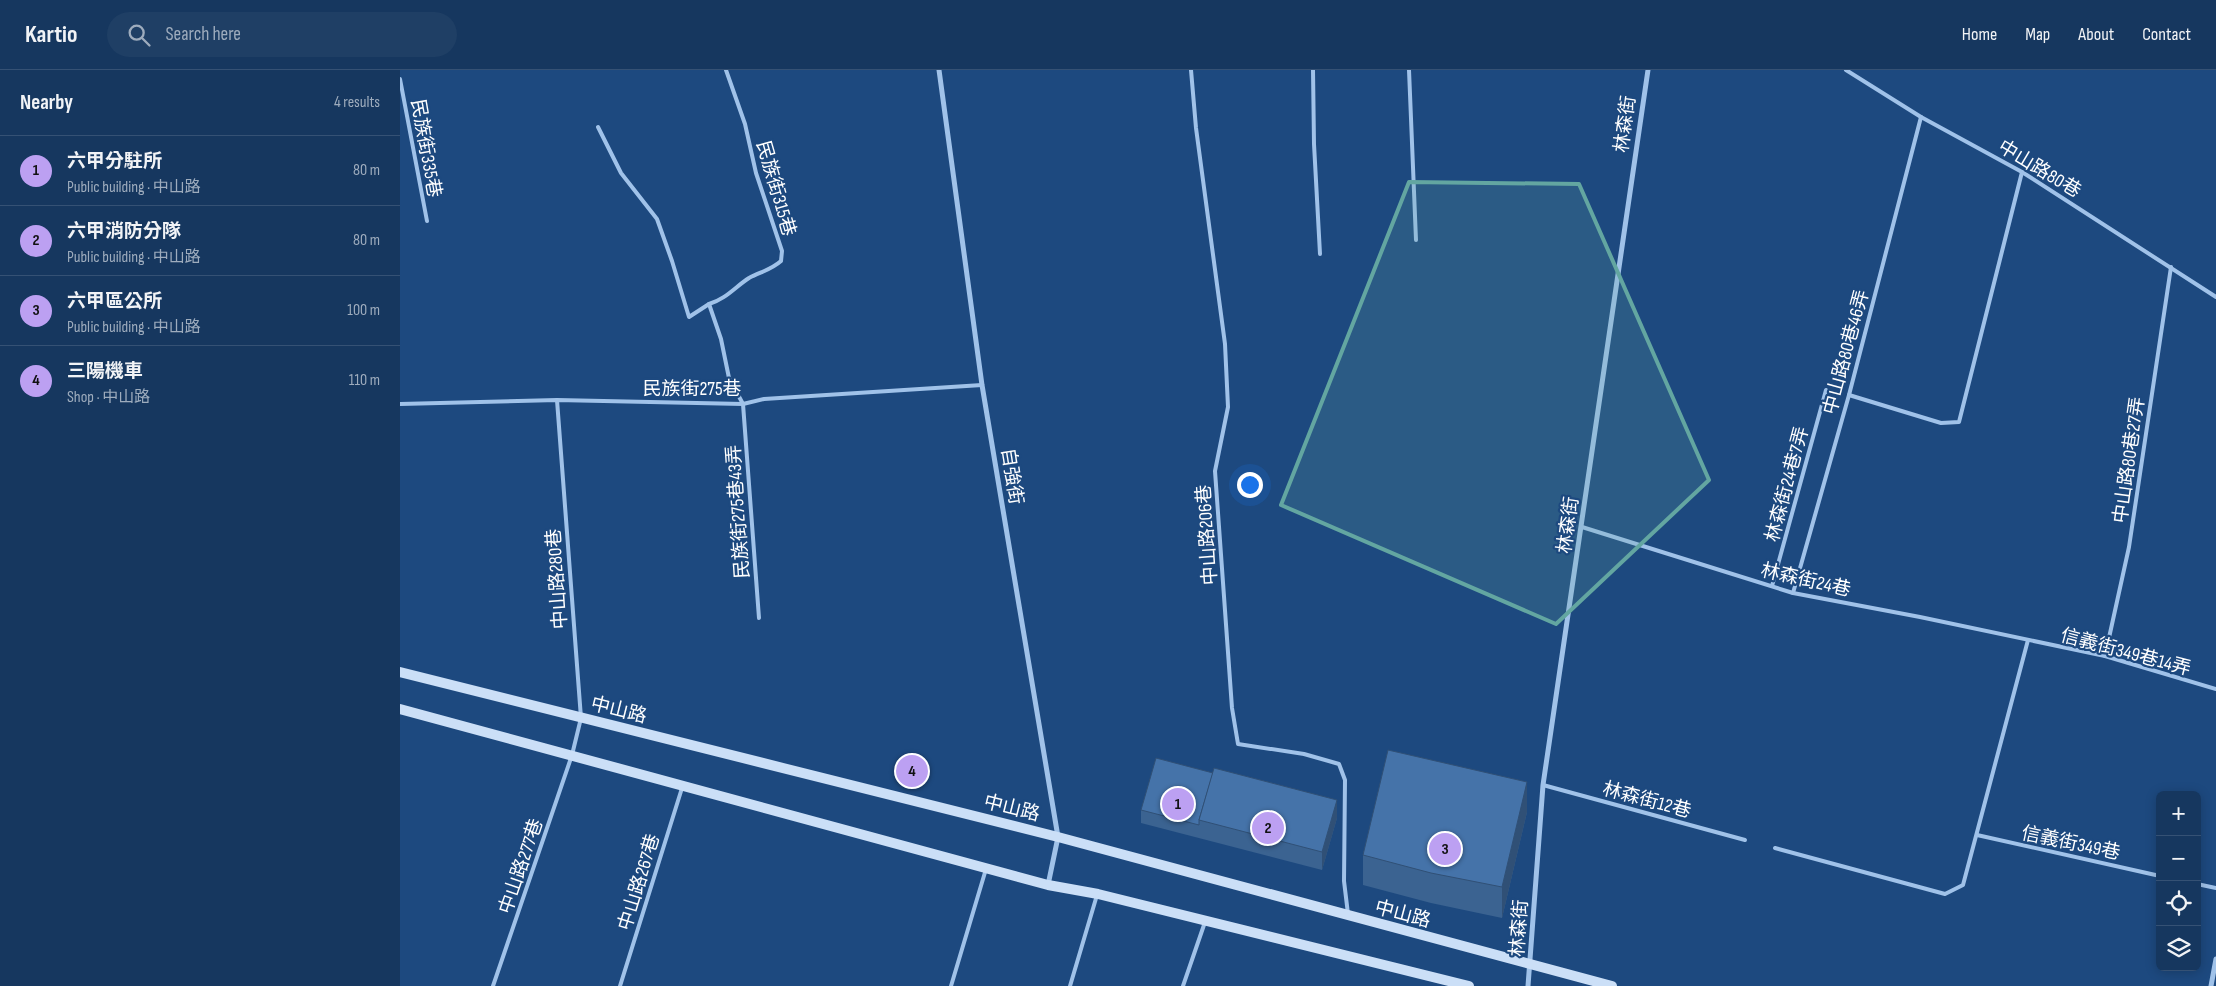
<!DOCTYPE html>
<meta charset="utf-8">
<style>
:root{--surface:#16375f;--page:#1f3f65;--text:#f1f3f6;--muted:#9eacbd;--line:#355174;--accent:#bca0f2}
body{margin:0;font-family:"Sofia Sans Condensed","Noto Sans TC",sans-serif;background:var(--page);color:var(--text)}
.controls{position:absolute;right:15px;bottom:15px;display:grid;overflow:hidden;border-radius:8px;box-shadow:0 2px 12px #0003}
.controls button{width:45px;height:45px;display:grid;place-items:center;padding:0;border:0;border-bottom:1px solid var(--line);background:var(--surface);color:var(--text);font:25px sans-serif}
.you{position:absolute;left:849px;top:414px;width:18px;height:18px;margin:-12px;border:4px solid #fff;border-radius:50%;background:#1a73e8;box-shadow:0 0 0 8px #1a73e833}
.badge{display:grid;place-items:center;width:32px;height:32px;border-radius:50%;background:var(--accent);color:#111;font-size:16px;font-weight:700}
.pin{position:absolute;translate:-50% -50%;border:2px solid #fff;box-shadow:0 1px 5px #0006}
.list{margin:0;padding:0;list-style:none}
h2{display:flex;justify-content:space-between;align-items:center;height:65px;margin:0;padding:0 20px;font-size:21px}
h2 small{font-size:16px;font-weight:400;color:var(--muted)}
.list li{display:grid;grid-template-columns:32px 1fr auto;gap:15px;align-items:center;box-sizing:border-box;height:70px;padding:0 20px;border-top:1px solid var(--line)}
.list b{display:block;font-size:19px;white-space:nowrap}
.list p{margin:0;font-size:16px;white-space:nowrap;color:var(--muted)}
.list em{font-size:16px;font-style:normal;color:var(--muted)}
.icon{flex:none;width:28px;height:28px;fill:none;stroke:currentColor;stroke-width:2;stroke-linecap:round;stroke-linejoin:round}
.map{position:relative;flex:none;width:1816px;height:916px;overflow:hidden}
header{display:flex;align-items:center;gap:30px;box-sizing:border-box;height:70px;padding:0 25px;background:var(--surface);border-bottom:1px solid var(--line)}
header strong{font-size:24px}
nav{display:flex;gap:28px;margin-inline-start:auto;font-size:18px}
.search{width:350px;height:45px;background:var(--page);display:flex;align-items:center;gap:12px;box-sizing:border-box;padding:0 18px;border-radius:28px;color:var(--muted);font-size:19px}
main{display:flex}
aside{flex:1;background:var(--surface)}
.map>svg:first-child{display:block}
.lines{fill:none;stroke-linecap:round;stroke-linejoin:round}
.service{stroke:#a0c2e9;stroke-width:4}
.minor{stroke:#a0c2e9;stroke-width:5}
.secondary{stroke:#cbdff7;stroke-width:10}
.wall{fill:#3b6391}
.shaded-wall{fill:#305076}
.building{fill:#4573a9;stroke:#305076}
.marked{fill:#63a6a1;fill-opacity:0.2;stroke:#63a6a1;stroke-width:4;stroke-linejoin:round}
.labels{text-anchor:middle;stroke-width:4.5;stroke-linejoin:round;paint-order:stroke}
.street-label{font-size:19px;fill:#fff;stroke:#1d497f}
</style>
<header>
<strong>Kartio</strong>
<div class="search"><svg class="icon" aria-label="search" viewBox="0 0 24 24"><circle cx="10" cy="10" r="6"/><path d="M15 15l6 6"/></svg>Search here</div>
<nav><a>Home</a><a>Map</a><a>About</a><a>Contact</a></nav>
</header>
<main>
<aside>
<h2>Nearby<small>4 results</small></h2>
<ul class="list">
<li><span class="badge">1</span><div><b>六甲分駐所</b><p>Public building · 中山路</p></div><em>80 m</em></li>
<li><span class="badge">2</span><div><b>六甲消防分隊</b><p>Public building · 中山路</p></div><em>80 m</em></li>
<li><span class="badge">3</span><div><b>六甲區公所</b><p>Public building · 中山路</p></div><em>100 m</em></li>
<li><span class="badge">4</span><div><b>三陽機車</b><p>Shop · 中山路</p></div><em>110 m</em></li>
</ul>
</aside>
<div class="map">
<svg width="1816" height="916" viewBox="0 0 1816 916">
<rect width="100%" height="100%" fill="#1d497f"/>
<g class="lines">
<g class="service">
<polyline points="791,0 796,58 825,274 828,337 815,401 832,638 838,674 904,684 939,694 945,710 944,811 948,844"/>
<polyline points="913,0 914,74 920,184"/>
<polyline points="1009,0 1016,170"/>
<polyline points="1446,0 1521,47 1622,102 1816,227"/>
<polyline points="0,9 27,151"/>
<polyline points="198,57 221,103 257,149 272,191 289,247 309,234 321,269 329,308 343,334 359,548"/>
<path d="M309,234C326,229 335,217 349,208C360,202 371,200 381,191L382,181L356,103L345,54L326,0"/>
<polyline points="1449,325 1541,353 1559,352 1622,102"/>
<polyline points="0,334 157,330 343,334 364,329 582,315"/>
<polyline points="1182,457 1393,523 1520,547 1705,586 1816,619"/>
<polyline points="1372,516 1426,320"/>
<polyline points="1393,523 1449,325 1521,47"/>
<polyline points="1705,586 1729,477 1771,197"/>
<polyline points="1143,715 1345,770"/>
<polyline points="1577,765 1760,806"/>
<polyline points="1375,778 1545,824 1563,815 1628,570"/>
<polyline points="1797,814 1816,818"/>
<polyline points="93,916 172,685 181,648 157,330"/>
<polyline points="220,916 282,718"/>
<polyline points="551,916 586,799"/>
<polyline points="670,916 697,825"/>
<polyline points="783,916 805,852"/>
</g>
<g class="minor">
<polyline points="539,0 582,315 658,767 648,815"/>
<polyline points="1128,916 1143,715 1248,0"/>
<polyline points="1811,916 1816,889"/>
</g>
<g class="secondary">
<polyline points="0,602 658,767 1212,916"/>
<polyline points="0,639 648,815 698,824 1069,916"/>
</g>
</g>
<g class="wall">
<polygon points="741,740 937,748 922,800 741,753"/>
<polygon points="1127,742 1102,848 1031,833 963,815 963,785"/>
</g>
<g class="shaded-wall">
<polygon points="1127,712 1127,742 1102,848 1102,817"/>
<polygon points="937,730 937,748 922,800 922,782"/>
</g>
<g class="building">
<polygon points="988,680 1127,712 1102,817 1031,803 963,785"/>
<polygon points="756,688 813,703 799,750 799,755 741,740"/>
<polygon points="814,698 937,730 922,782 799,750"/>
</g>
<path class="marked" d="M1009,112L1179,114L1309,410L1156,554L881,435Z"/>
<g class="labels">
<g class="street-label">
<text transform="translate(1224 54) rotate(-82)" y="7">林森街</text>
<text transform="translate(27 78) rotate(80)" y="7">民族街335巷</text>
<text transform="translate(1640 98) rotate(31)" y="7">中山路80巷</text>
<text transform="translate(377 118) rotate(74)" y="7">民族街315巷</text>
<text transform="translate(1445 282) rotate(-75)" y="7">中山路80巷46弄</text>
<text x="292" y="325">民族街275巷</text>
<text transform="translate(1728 390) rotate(-82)" y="7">中山路80巷27弄</text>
<text transform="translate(613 406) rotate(81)" y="7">自強街</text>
<text transform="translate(1386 414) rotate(-75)" y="7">林森街24巷7弄</text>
<text transform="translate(337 442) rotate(-94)" y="7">民族街275巷43弄</text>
<text transform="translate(1167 455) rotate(-82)" y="7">林森街</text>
<text transform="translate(806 465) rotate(-94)" y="7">中山路206巷</text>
<text transform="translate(156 509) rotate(-94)" y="7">中山路280巷</text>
<text transform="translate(1406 509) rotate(13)" y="7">林森街24巷</text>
<text transform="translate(1726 581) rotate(15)" y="7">信義街349巷14弄</text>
<text transform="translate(219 639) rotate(14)" y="7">中山路</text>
<text transform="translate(1247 729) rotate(15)" y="7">林森街12巷</text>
<text transform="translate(612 737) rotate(14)" y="7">中山路</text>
<text transform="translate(1671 772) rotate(12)" y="7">信義街349巷</text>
<text transform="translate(120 796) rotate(-71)" y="7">中山路277巷</text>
<text transform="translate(238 812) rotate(-73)" y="7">中山路267巷</text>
<text transform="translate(1003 843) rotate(15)" y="7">中山路</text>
<text transform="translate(1118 858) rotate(-86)" y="7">林森街</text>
</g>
</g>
</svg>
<div class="controls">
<button>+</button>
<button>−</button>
<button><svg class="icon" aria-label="locate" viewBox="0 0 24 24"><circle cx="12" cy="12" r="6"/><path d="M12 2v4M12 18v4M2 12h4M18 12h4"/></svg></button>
<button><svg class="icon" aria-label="layers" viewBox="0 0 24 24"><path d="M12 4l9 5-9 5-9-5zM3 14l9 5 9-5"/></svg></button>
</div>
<div class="you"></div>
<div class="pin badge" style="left:778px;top:734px">1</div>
<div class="pin badge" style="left:868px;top:758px">2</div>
<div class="pin badge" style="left:1045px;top:779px">3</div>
<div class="pin badge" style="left:512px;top:701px">4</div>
</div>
</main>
